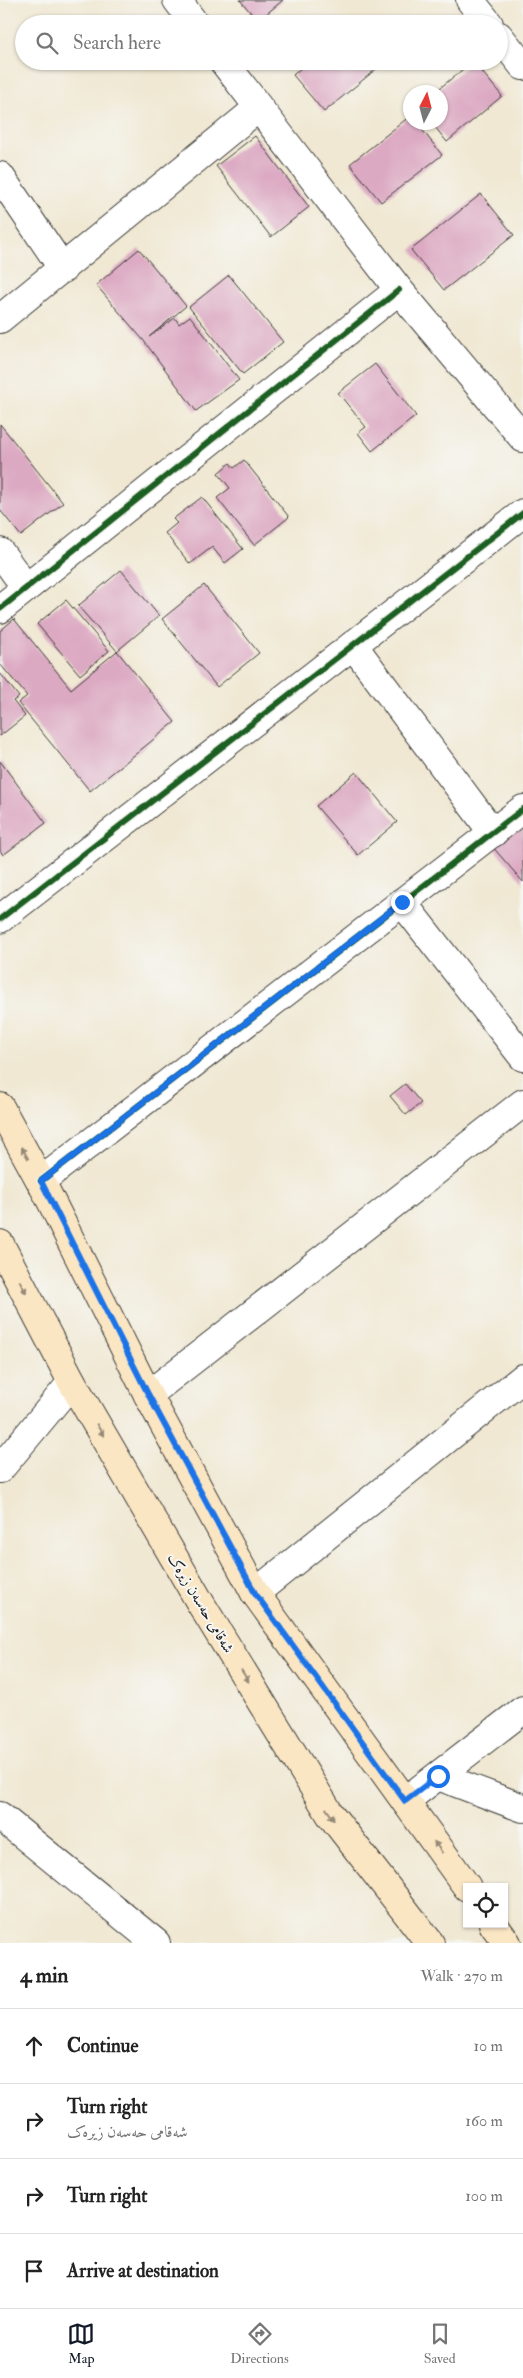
<!DOCTYPE html>
<meta charset="utf-8">
<style>
:root{--surface:#fff;--page:#f2f2f2;--text:#222;--muted:#767676;--line:#e0e0e0;--accent:#111827}
body{margin:0;font-family:"IM FELL Double Pica",Amiri,serif;background:var(--page);color:var(--text)}
.controls{position:absolute;right:15px;bottom:15px;display:grid;overflow:hidden;border-radius:0px;box-shadow:0 1px 4px #0004}
.controls button{width:45px;height:45px;display:grid;place-items:center;padding:0;border:0;border-bottom:1px solid var(--line);background:var(--surface);color:var(--text);font:25px sans-serif}
.compass{position:absolute;left:403px;top:85px;width:45px;height:45px;border-radius:50%;background:var(--surface);box-shadow:0 1px 4px #0004;rotate:6deg}
.stop{position:absolute;width:15px;height:15px;margin:-11px;border:4px solid #1a73e8;border-radius:50%;background:#fff}
.stop.end{background:#1a73e8;border-color:#fff;box-shadow:0 1px 5px #0008}
.list{margin:0;padding:0;list-style:none}
h2{display:flex;justify-content:space-between;align-items:center;height:65px;margin:0;padding:0 20px;font-size:21px}
h2 small{font-size:16px;font-weight:400;color:var(--muted)}
.list li{display:grid;grid-template-columns:32px 1fr auto;gap:15px;align-items:center;box-sizing:border-box;height:75px;padding:0 20px;border-top:1px solid var(--line)}
.list b{display:block;font-size:19px;white-space:nowrap}
.list p{margin:0;font-size:16px;white-space:nowrap;color:var(--muted)}
.list em{font-size:16px;font-style:normal;color:var(--muted)}
.icon{flex:none;width:28px;height:28px;fill:none;stroke:currentColor;stroke-width:2;stroke-linecap:round;stroke-linejoin:round}
.map{position:relative;flex:none;width:523px;height:1943px;overflow:hidden}
.search{position:absolute;background:var(--surface);box-shadow:0 1px 4px #0004;left:15px;right:15px;top:15px;height:55px;display:flex;align-items:center;gap:12px;box-sizing:border-box;padding:0 18px;border-radius:28px;color:var(--muted);font-size:19px}
.sheet{height:365px;background:var(--surface)}
nav{display:flex;justify-content:space-around;align-items:center;box-sizing:border-box;height:70px;border-top:1px solid var(--line);background:var(--surface);font-size:14px;color:var(--muted)}
nav a{display:grid;justify-items:center;gap:2px}
nav .on{color:var(--accent)}
.map>svg:first-child{display:block}
.building{fill:#dca9c2}
.lines{fill:none;stroke-linecap:round;stroke-linejoin:round}
.street-casing{stroke:#3c3b37;stroke-width:30}
.secondary-casing{stroke:#3c3b37;stroke-width:30}
.street{stroke:#fff;stroke-width:28}
.secondary{stroke:#fbe6c4;stroke-width:28}
.cycleway-casing{stroke:#f6f6f2;stroke-width:9}
.cycleway{stroke:#1b5e20;stroke-width:6}
.oneway{fill:#978b78}
.route{stroke:#1a73e8;stroke-width:6}
.labels{text-anchor:middle;stroke-width:4;stroke-linejoin:round;paint-order:stroke}
.street-label{font-size:15px;fill:#1c1c1c;stroke:#f6f6f2}
</style>
<div class="map">
<svg width="523" height="1943" viewBox="0 0 523 1943">
<rect width="100%" height="100%" fill="#f6f6f2"/>
<filter id="ink" filterUnits="userSpaceOnUse"><feTurbulence type="fractalNoise" baseFrequency=".02" numOctaves="2"/><feDisplacementMap in="SourceGraphic" scale="10" xChannelSelector="R" yChannelSelector="G"/><feConvolveMatrix kernelMatrix="1 2 1 2 8 2 1 2 1" color-interpolation-filters="sRGB"/></filter>
<filter id="wash" filterUnits="userSpaceOnUse"><feTurbulence type="fractalNoise" baseFrequency=".0096" numOctaves="4" result="noise"/><feDisplacementMap in="SourceGraphic" scale="20" xChannelSelector="R" yChannelSelector="G"/><feGaussianBlur stdDeviation="1.12" result="paint"/><feColorMatrix in="noise" values="0 0 0 0 0 0 0 0 0 0 0 0 0 0 0 0 0 1.4 0 .05"/><feComposite in="paint" operator="in"/></filter>
<g filter="url(#wash)">
<rect width="100%" height="100%" fill="#f0e8d3"/>
<g id="blocks">
<g class="building">
<polygon points="240,0 283,0 258,21"/>
<polygon points="309,61 378,61 381,65 324,112 293,75"/>
<polygon points="473,61 502,96 447,142 431,122 440,122 440,92 435,92"/>
<polygon points="410,116 410,122 416,122 442,155 381,202 350,164"/>
<polygon points="255,136 309,207 271,237 216,166"/>
<polygon points="481,194 514,235 444,290 411,250"/>
<polygon points="139,249 186,306 149,337 175,318 179,324 190,316 239,380 196,411 144,341 96,285"/>
<polygon points="229,275 283,342 243,374 189,307"/>
<polygon points="375,364 416,416 372,451 358,433 366,427 338,393"/>
<polygon points="0,424 63,503 21,536 0,510"/>
<polygon points="244,460 289,517 254,545 217,498 230,488 218,473 230,463 234,468"/>
<polygon points="202,497 243,549 225,563 212,547 190,564 165,533 177,523 173,519"/>
<polygon points="121,570 159,616 117,651 78,606"/>
<polygon points="204,585 259,653 217,687 162,619"/>
<polygon points="66,600 109,651 80,675 37,624"/>
<polygon points="14,619 71,689 117,651 175,722 90,791 18,703 27,696 0,664 0,631"/>
<polygon points="0,673 19,697 13,701 25,716 0,736"/>
<polygon points="0,761 46,823 3,855 0,850"/>
<polygon points="356,772 397,822 358,855 316,806"/>
<polygon points="523,818 523,882 491,845"/>
<polygon points="405,1084 421,1103 406,1115 390,1096"/>
</g>
</g>
</g>
<g filter="url(#ink)">
<use href="#blocks" fill-opacity="0" stroke="#3c3b37" stroke-width="1"/>
<g class="lines">
<g class="street-casing">
<g id="street">
<polyline points="177,0 195,24"/>
<polyline points="470,0 489,24"/>
<polyline points="499,36 523,66"/>
<polyline points="223,61 399,290 523,438"/>
<polyline points="0,176 63,269"/>
<polyline points="0,319 258,108"/>
<polyline points="0,552 26,588"/>
<polyline points="0,609 399,290"/>
<polyline points="353,645 493,833"/>
<polyline points="402,902 523,1057"/>
<polyline points="0,919 523,513"/>
<polyline points="41,1181 523,809"/>
<polyline points="148,1395 523,1103"/>
<polyline points="0,1469 72,1382"/>
<polyline points="255,1593 523,1378"/>
<polyline points="438,1776 523,1808"/>
<polyline points="405,1801 523,1710"/>
<polyline points="0,1816 156,1943"/>
</g>
</g>
<g class="secondary-casing">
<g id="secondary">
<polyline points="0,1107 48,1195 148,1395 255,1593 467,1887"/>
<polyline points="0,1244 72,1382 201,1604 330,1814 430,1943"/>
<polyline points="493,1924 507,1943"/>
</g>
</g>
<use href="#street" class="street"/>
<use href="#secondary" class="secondary"/>
<g class="cycleway-casing">
<g id="cycleway">
<polyline points="0,609 399,290"/>
<polyline points="0,919 523,513"/>
<polyline points="41,1181 523,809"/>
</g>
</g>
<use href="#cycleway" class="cycleway"/>
</g>
<defs><path id="oneway-solid" d="M-6-.8H1V-3.2L6.5 0L1 3.2V.8H-6Z" transform="scale(1.25)"/></defs>
<g class="oneway">
<use href="#oneway-solid" transform="translate(25 1153) rotate(-119)"/>
<use href="#oneway-solid" transform="translate(23 1287) rotate(62)"/>
<use href="#oneway-solid" transform="translate(100 1430) rotate(60)"/>
<use href="#oneway-solid" transform="translate(245 1676) rotate(58)"/>
<use href="#oneway-solid" transform="translate(330 1814) rotate(55)"/>
<use href="#oneway-solid" transform="translate(438 1847) rotate(-126)"/>
</g>
</g>
<g class="lines" filter="url(#ink)">
<polyline class="route" points="402,902 41,1181 148,1394 255,1593 405,1801 438,1776"/>
</g>
<g class="labels">
<g class="street-label">
<text transform="translate(201 1603) rotate(59)" y="5">شەقامی حەسەن زیرەک</text>
</g>
</g>
</svg>
<div class="controls">
<button><svg class="icon" aria-label="locate" viewBox="0 0 24 24"><circle cx="12" cy="12" r="6"/><path d="M12 2v4M12 18v4M2 12h4M18 12h4"/></svg></button>
</div>
<svg class="compass" viewBox="-18 -18 36 36"><path d="M0-13l5 13h-10z" fill="#e53935"/><path d="M0 13l5-13h-10z" fill="#767676"/></svg>
<div class="stop" style="left:438px;top:1776px"></div>
<div class="stop end" style="left:402px;top:902px"></div>
<div class="search"><svg class="icon" aria-label="search" viewBox="0 0 24 24"><circle cx="10" cy="10" r="6"/><path d="M15 15l6 6"/></svg>Search here</div>
</div>
<section class="sheet">
<h2>4 min<small>Walk · 270 m</small></h2>
<ul class="list">
<li><svg class="icon" aria-label="ahead" viewBox="0 0 24 24"><path d="M12 20V5M6 11l6-6 6 6"/></svg><div><b>Continue</b></div><em>10 m</em></li>
<li><svg class="icon" aria-label="right" viewBox="0 0 24 24"><path d="M7 20v-9h11M14 6l5 5-5 5"/></svg><div><b>Turn right</b><p>شەقامی حەسەن زیرەک</p></div><em>160 m</em></li>
<li><svg class="icon" aria-label="right" viewBox="0 0 24 24"><path d="M7 20v-9h11M14 6l5 5-5 5"/></svg><div><b>Turn right</b></div><em>100 m</em></li>
<li><svg class="icon" aria-label="arrive" viewBox="0 0 24 24"><path d="M6 21V4h12l-3 4 3 4H6"/></svg><div><b>Arrive at destination</b></div></li>
</ul>
</section>
<nav>
<a class="on"><svg class="icon" aria-label="map" viewBox="0 0 24 24"><path d="M3 6l6-2 6 2 6-2v14l-6 2-6-2-6 2zM9 4v14M15 6v14"/></svg>Map</a>
<a><svg class="icon" aria-label="directions" viewBox="0 0 24 24"><path d="M12 3l9 9-9 9-9-9zM9 14v-3h6M13 9l2 2-2 2"/></svg>Directions</a>
<a><svg class="icon" aria-label="saved" viewBox="0 0 24 24"><path d="M7 4h10v16l-5-4-5 4z"/></svg>Saved</a>
</nav>
